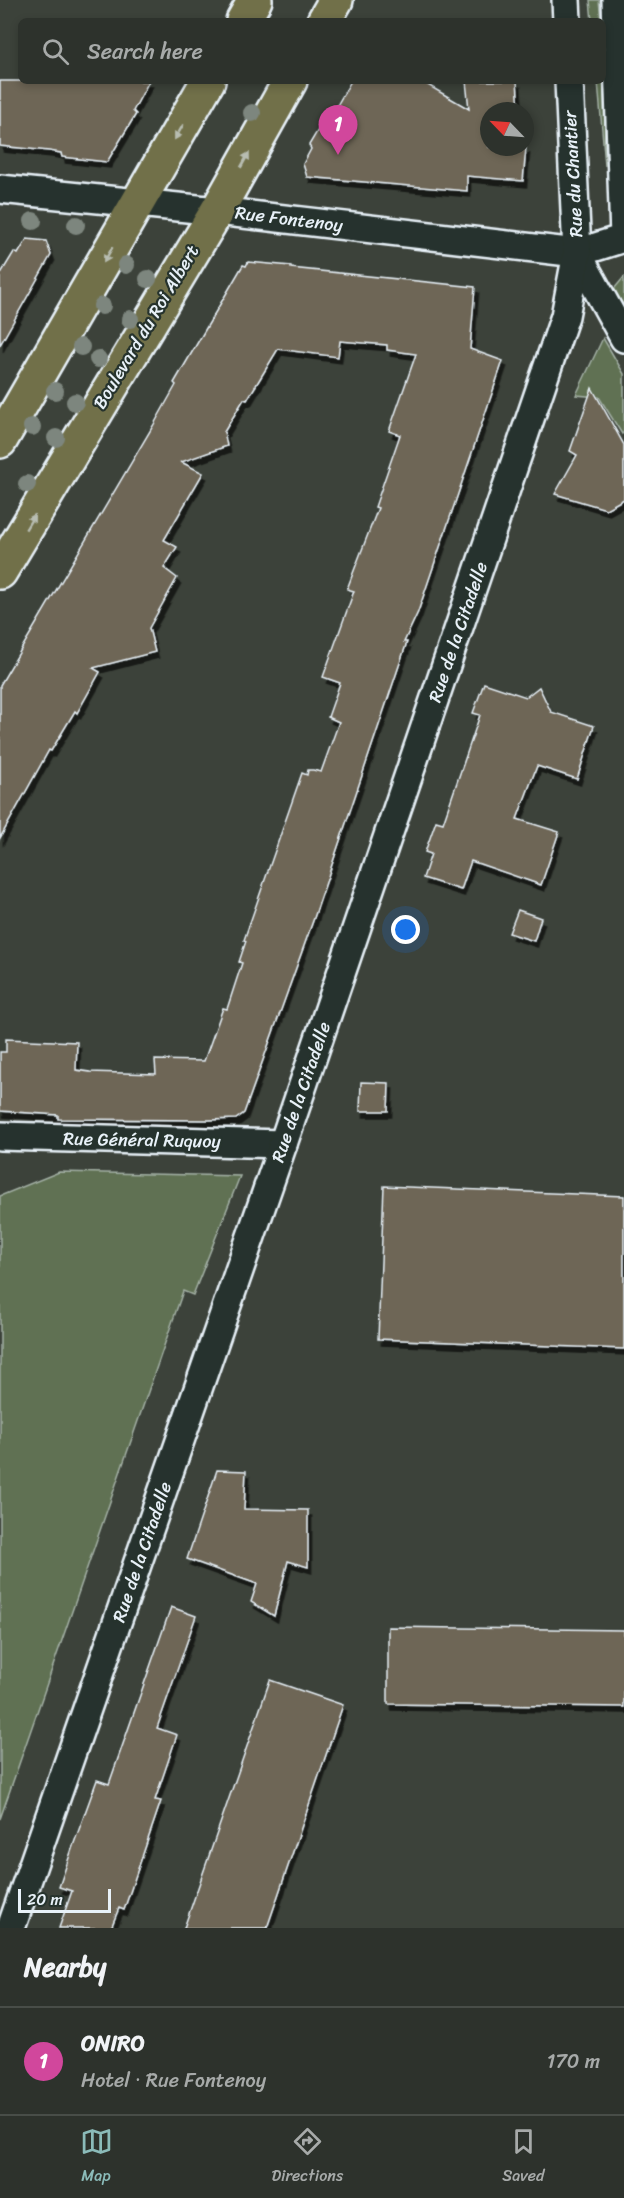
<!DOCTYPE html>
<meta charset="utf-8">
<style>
:root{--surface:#2d322c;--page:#353a34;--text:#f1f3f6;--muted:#a7aaa9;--line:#484d48;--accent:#8bbbb9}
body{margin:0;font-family:Sriracha,sans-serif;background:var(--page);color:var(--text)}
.compass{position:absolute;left:480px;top:102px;width:54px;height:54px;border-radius:50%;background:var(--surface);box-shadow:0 3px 9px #0003;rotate:295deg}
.scale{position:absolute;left:18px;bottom:15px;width:93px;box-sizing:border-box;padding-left:6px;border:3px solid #e8f1f8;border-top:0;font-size:16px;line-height:21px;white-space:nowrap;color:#e8f1f8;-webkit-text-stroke:4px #26332d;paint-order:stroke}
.you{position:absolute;left:406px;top:930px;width:21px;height:21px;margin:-15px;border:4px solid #fff;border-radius:50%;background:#1a73e8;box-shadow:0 0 0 9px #1a73e833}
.badge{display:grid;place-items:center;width:39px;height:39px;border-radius:50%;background:var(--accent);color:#fff;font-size:20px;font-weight:700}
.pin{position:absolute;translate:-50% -50px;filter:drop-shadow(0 2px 3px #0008)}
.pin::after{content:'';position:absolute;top:32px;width:21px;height:18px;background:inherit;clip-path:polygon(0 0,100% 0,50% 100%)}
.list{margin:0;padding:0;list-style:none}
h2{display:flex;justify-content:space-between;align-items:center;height:78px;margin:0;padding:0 24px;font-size:26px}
h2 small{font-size:20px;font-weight:400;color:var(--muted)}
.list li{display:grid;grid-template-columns:39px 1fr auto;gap:18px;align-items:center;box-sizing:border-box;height:108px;padding:0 24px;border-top:2px solid var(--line)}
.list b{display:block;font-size:22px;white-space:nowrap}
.list p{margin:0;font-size:20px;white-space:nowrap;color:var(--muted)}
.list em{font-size:20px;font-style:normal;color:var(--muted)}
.icon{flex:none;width:33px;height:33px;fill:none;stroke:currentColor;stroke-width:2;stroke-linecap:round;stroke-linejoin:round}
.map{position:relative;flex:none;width:624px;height:1928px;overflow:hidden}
.search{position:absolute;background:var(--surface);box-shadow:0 3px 9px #0003;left:18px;right:18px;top:18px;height:66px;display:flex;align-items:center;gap:15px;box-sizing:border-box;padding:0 21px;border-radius:9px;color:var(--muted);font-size:22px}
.sheet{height:186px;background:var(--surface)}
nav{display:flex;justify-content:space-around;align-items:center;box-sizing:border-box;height:84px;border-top:2px solid var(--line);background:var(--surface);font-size:16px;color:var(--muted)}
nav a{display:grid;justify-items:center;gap:3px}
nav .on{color:var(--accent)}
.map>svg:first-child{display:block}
.grass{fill:#607153;stroke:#a4b1a6;stroke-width:1.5}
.building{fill:#6e6657;stroke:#e8f1f8;stroke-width:1.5;filter:url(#shadow)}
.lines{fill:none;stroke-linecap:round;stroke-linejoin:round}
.minor-casing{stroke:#e8f1f8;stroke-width:32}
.primary-casing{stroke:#e8f1f8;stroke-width:38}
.minor{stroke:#26332d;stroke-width:27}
.primary{stroke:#71704a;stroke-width:33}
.tree{fill:#7d867e}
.oneway{fill:#b8bdb2}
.labels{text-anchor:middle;stroke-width:4.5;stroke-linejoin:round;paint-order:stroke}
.street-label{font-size:18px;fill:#e8f1f8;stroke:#26332d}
</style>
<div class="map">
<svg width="624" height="1928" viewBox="0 0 624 1928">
<defs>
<filter id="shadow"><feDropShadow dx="3.5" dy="6" stdDeviation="0" flood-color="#0009"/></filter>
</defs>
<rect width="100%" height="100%" fill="#3c423a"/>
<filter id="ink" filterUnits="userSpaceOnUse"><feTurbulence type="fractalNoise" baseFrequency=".0167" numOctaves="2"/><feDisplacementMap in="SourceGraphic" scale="12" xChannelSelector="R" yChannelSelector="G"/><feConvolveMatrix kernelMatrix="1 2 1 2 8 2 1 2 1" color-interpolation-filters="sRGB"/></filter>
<g filter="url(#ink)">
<g class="grass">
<polygon points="590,0 599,0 601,21 592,21"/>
<polygon points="603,48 604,58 605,166 598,81 603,81"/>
<polygon points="624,277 624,305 603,302"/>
<polygon points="603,338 624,374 624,432 622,434 599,397 576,395"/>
<polygon points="59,1172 240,1176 193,1295 183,1291 0,1819 0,1196"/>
</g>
<g class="building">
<polygon points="0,81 149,81 133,111 136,114 107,162 62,157 61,153 49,151 0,146"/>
<polygon points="351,81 421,81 469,109 466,81 517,81 519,111 489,111 489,147 526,148 523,181 467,176 467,191 307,177 303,164 311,149 309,145 318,130 323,130"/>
<polygon points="27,239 46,241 51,255 0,345 0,275 14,252 18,254"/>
<polygon points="248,262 291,266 291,268 475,287 470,349 503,361 418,612 404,642 407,642 314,918 244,1113 236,1119 209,1120 58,1119 58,1115 0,1111 0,1052 6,1052 6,1039 77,1042 76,1070 90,1072 156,1074 155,1060 204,1061 223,1008 227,1009 242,963 239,962 246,941 244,940 302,773 307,775 308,770 313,770 321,772 339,722 328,717 340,683 323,677 354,591 347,589 378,508 375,507 400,435 389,431 416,354 387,350 387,345 340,341 338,357 278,349 247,400 244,399 224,432 227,446 181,462 203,473 164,540 177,547 164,568 177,578 149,628 155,652 93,668 100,672 77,713 75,711 51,751 49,750 0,838 0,685 153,426 176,385 174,383 243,265 246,266"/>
<polygon points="592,388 624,445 624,499 606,509 555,494 577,455 570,451"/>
<polygon points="484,683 526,697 539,687 551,712 594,726 577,779 537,766 517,819 559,832 541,885 471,861 461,890 423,878 431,854 425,852 436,821 443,823 480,715 473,713"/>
<polygon points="518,910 541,918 534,941 509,933"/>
<polygon points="361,1082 389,1083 388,1111 360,1111"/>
<polygon points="384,1186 624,1196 624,1349 378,1339"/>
<polygon points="217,1470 246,1471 244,1509 308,1510 308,1567 288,1561 274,1616 251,1602 257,1584 187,1559"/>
<polygon points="171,1607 196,1616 157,1728 177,1735 155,1800 161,1801 124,1910 119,1908 111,1928 59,1928 72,1891 59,1887 73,1846 97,1780 109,1784"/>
<polygon points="388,1627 624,1630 624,1707 388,1704"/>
<polygon points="270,1680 343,1705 267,1928 184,1928"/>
</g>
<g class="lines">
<g class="minor-casing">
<g id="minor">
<polyline points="566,0 567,21"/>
<polyline points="0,189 217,211 577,253 624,238 616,0"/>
<polyline points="577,253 624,338"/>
<polyline points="0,1136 283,1144"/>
<polyline points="11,1928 283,1144 565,316 577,253 569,81"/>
</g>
</g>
<g class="primary-casing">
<g id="primary">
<polyline points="243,21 255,0"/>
<polyline points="324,21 336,0"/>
<polyline points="0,441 208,81"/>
<polyline points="0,572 217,211 290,81"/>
</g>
</g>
<use href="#minor" class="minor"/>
<use href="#primary" class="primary"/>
</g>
<g class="tree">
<circle cx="252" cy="113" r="9"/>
<circle cx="33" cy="221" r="9"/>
<circle cx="76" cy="225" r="9"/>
<circle cx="126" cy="265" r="9"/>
<circle cx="148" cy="279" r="9"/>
<circle cx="102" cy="306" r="9"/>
<circle cx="130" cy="319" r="9"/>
<circle cx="81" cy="347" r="9"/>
<circle cx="98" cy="359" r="9"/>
<circle cx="55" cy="391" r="9"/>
<circle cx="75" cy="402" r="9"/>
<circle cx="32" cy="427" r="9"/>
<circle cx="56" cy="438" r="9"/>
<circle cx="27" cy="484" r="9"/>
</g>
<defs><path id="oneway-solid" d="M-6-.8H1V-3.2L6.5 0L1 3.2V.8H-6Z" transform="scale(1.5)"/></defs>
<g class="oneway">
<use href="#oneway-solid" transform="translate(179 132) rotate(120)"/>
<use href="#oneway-solid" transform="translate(245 160) rotate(-61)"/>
<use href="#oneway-solid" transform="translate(108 255) rotate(120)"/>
<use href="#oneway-solid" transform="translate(30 522) rotate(-59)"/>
</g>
</g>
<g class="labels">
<g class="street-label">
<text transform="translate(573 174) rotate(-93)" y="6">Rue du Chantier</text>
<text transform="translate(289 219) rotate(7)" y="6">Rue Fontenoy</text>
<text transform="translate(146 327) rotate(-59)" y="6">Boulevard du Roi Albert</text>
<text transform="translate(458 632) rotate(-71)" y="6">Rue de la Citadelle</text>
<text transform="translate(301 1092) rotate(-71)" y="6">Rue de la Citadelle</text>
<text transform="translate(142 1140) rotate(1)" y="6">Rue Général Ruquoy</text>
<text transform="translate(142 1552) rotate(-71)" y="6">Rue de la Citadelle</text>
</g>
</g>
</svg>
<svg class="compass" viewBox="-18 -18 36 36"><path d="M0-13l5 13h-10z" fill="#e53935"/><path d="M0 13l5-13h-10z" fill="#a7aaa9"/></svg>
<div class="scale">20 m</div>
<div class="you"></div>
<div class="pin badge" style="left:338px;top:155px;background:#d1479c">1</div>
<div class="search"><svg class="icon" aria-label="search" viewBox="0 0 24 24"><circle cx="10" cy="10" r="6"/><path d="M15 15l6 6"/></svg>Search here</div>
</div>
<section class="sheet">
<h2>Nearby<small></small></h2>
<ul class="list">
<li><span class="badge" style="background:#d1479c">1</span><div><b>ONIRO</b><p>Hotel · Rue Fontenoy</p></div><em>170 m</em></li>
</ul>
</section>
<nav>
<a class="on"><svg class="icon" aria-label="map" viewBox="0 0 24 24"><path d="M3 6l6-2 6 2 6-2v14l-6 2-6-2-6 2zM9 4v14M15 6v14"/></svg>Map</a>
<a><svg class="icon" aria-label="directions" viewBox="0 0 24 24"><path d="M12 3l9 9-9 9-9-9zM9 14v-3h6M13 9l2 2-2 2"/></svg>Directions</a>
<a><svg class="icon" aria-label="saved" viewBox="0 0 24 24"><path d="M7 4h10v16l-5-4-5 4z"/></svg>Saved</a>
</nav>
